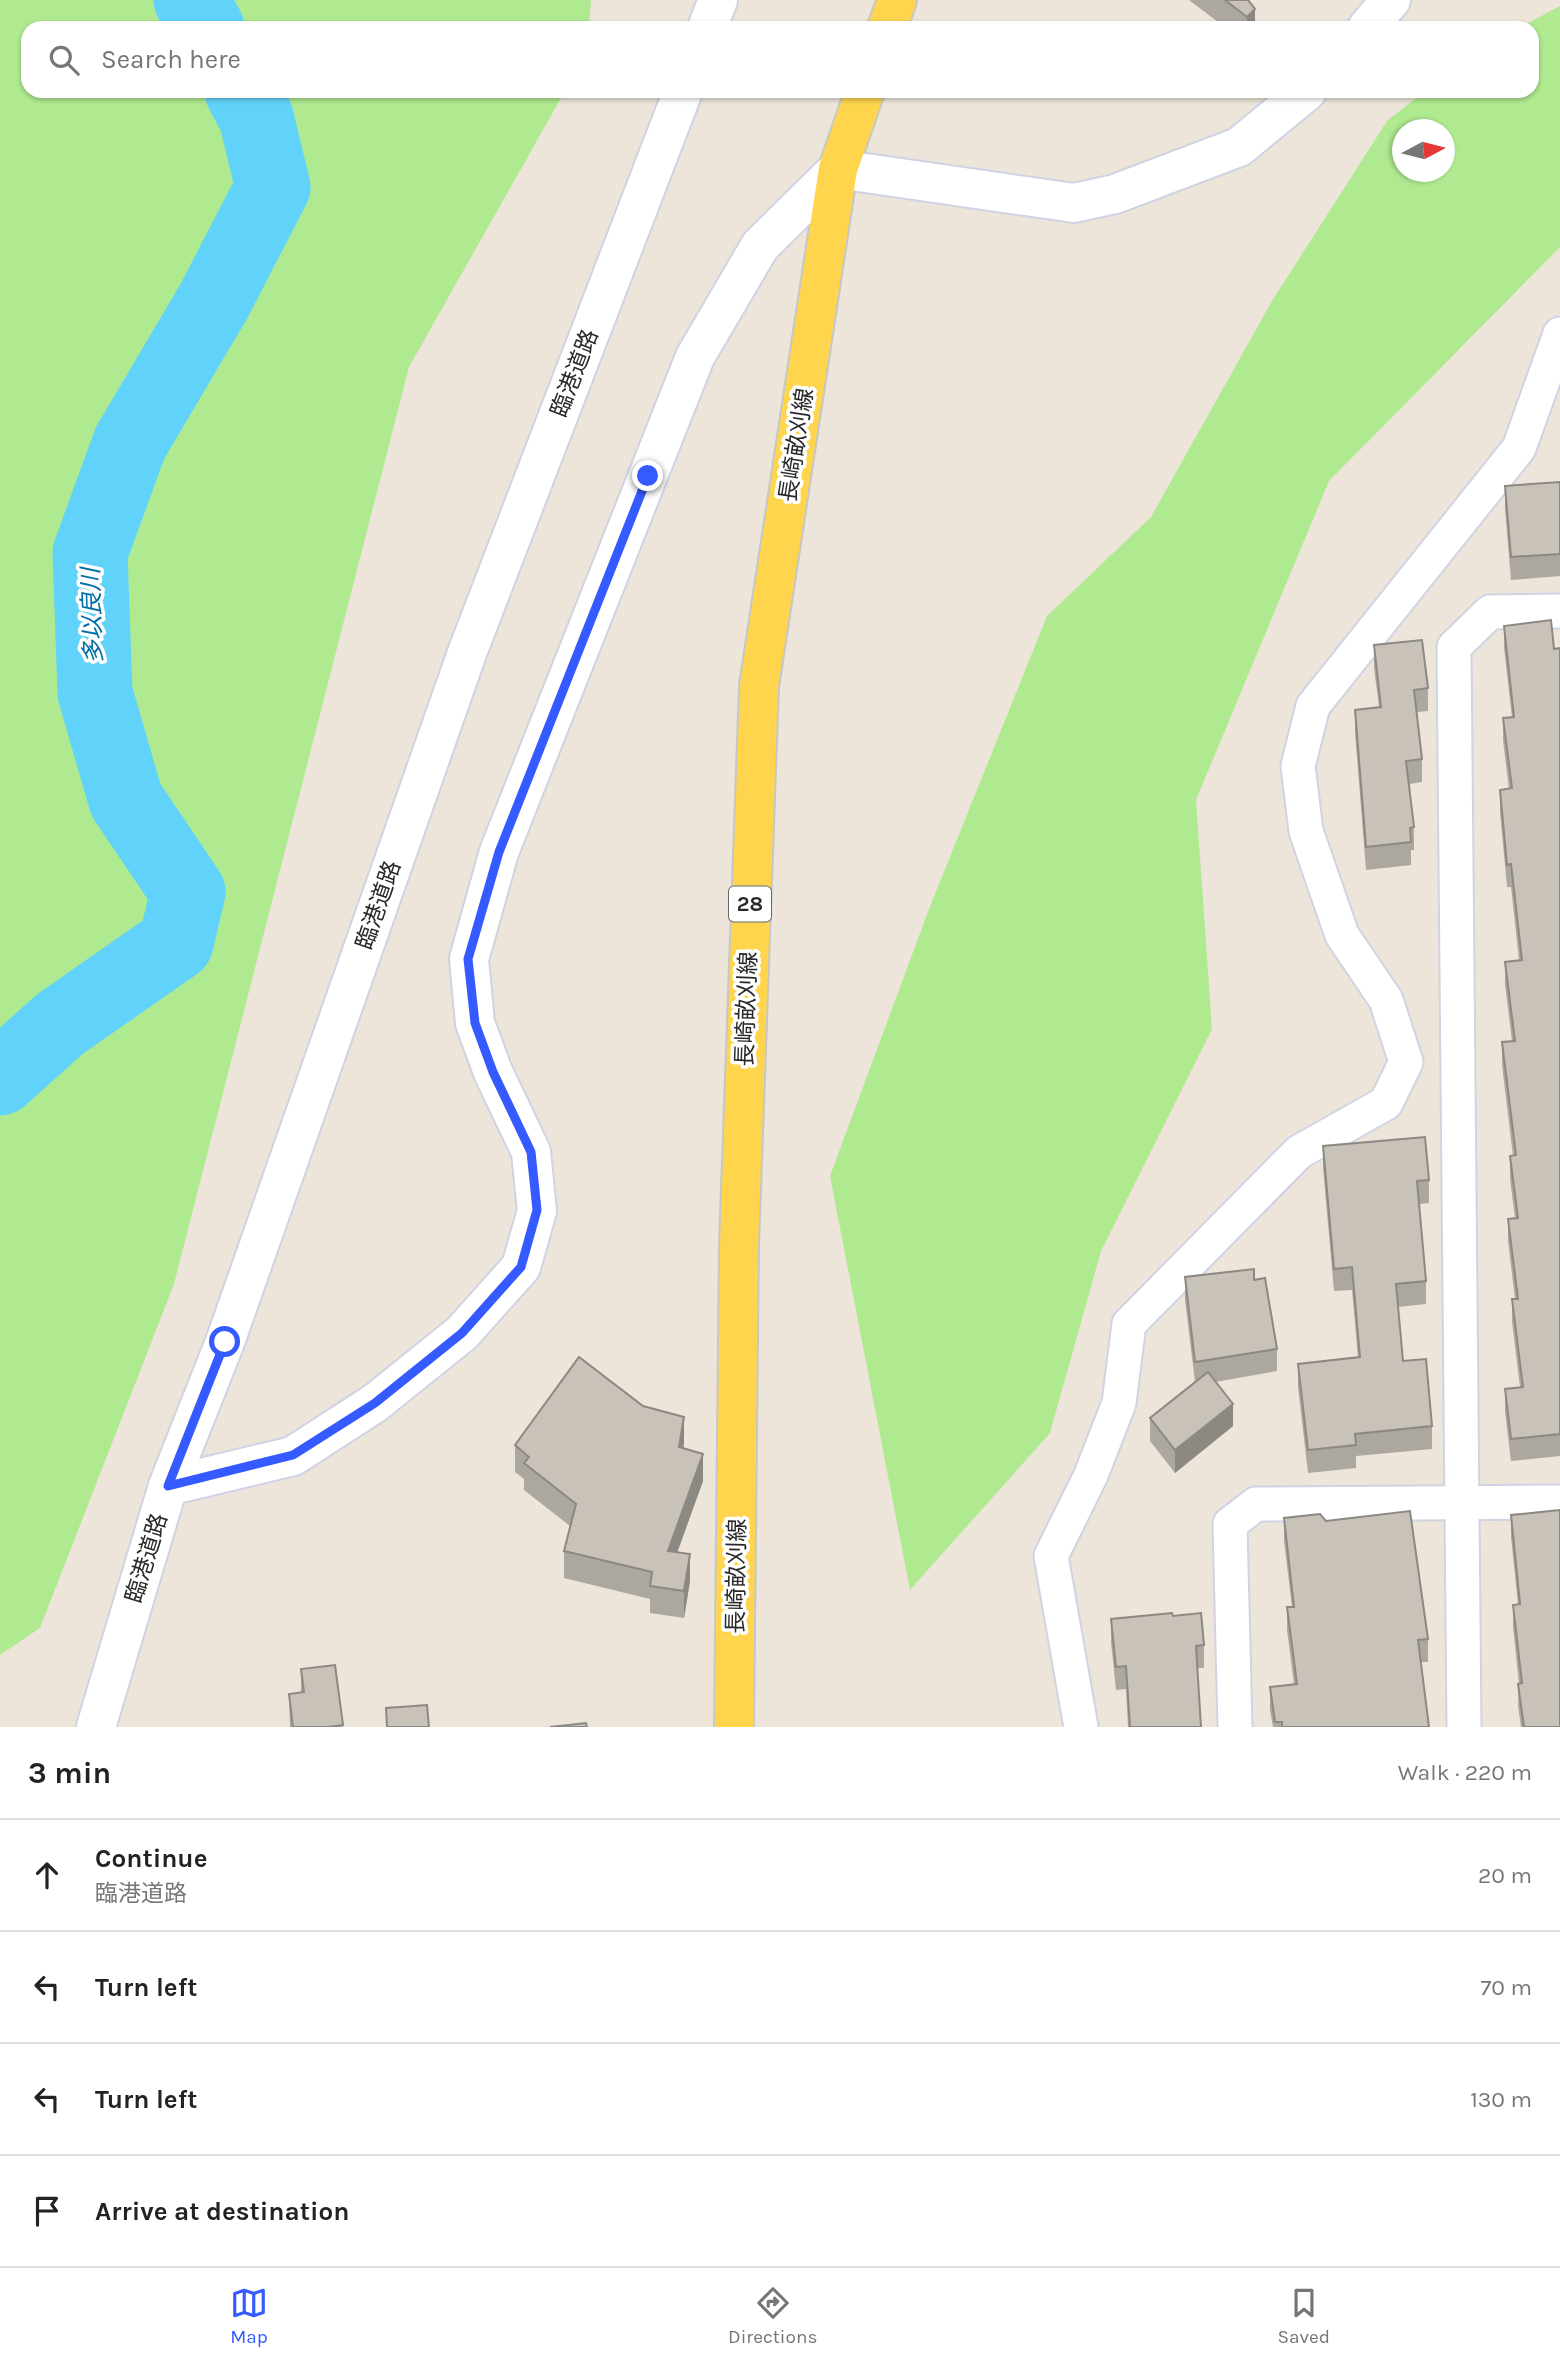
<!DOCTYPE html>
<meta charset="utf-8">
<style>
:root{--surface:#fff;--page:#f6f6f6;--text:#222;--muted:#767676;--line:#e0e0e0;--accent:#355aff}
body{margin:0;font-family:Karla,"Noto Sans JP",sans-serif;background:var(--page);color:var(--text)}
.compass{position:absolute;left:1392px;top:119px;width:63px;height:63px;border-radius:50%;background:var(--surface);box-shadow:0 2px 5px #0004;rotate:83deg}
.stop{position:absolute;width:21px;height:21px;margin:-16px;border:5px solid #355aff;border-radius:50%;background:#fff}
.stop.end{background:#355aff;border-color:#fff;box-shadow:0 2px 7px #0008}
.list{margin:0;padding:0;list-style:none}
h2{display:flex;justify-content:space-between;align-items:center;height:91px;margin:0;padding:0 28px;font-size:30px}
h2 small{font-size:23px;font-weight:400;color:var(--muted)}
.list li{display:grid;grid-template-columns:46px 1fr auto;gap:21px;align-items:center;box-sizing:border-box;height:112px;padding:0 28px;border-top:2px solid var(--line)}
.list b{display:block;font-size:26px;white-space:nowrap}
.list p{margin:0;font-size:23px;white-space:nowrap;color:var(--muted)}
.list em{font-size:23px;font-style:normal;color:var(--muted)}
.icon{flex:none;width:38px;height:38px;fill:none;stroke:currentColor;stroke-width:2;stroke-linecap:round;stroke-linejoin:round}
.map{position:relative;flex:none;width:1560px;height:1727px;overflow:hidden}
.search{position:absolute;background:var(--surface);box-shadow:0 2px 5px #0004;left:21px;right:21px;top:21px;height:77px;display:flex;align-items:center;gap:18px;box-sizing:border-box;padding:0 24px;border-radius:21px;color:var(--muted);font-size:26px}
.sheet{height:539px;background:var(--surface)}
nav{display:flex;justify-content:space-around;align-items:center;box-sizing:border-box;height:98px;border-top:2px solid var(--line);background:var(--surface);font-size:19px;color:var(--muted)}
nav a{display:grid;justify-items:center;gap:4px}
nav .on{color:var(--accent)}
.map>svg:first-child{display:block}
.green{fill:#afea90;fill-rule:evenodd}
.lines{fill:none;stroke-linecap:round;stroke-linejoin:round}
.river{stroke:#61d2fa;stroke-width:75}
.street-casing{stroke:#cfd3e4;stroke-width:37}
.secondary-casing{stroke:#cfd3e4;stroke-width:42}
.primary-casing{stroke:#c7c7c7;stroke-width:42}
.street{stroke:#fff;stroke-width:33}
.secondary{stroke:#fff;stroke-width:38}
.primary{stroke:#fed54d;stroke-width:38}
.wall{fill:#aca79f}
.shaded-wall{fill:#8c8882}
.building{fill:#c8c2b9;stroke:#8c8882;stroke-width:2}
.route{stroke:#355aff;stroke-width:9}
.labels{text-anchor:middle;stroke-width:7;stroke-linejoin:round;paint-order:stroke}
.shield{fill:#fff;stroke:#696969;stroke-width:2}
.shield-label{font-size:21px;font-weight:bold;fill:#292929}
.street-label{font-size:23px;fill:#292929;stroke:#fff}
.water-label{font-size:24px;font-style:italic;fill:#006da6;stroke:#fff}
</style>
<div class="map">
<svg width="1560" height="1727" viewBox="0 0 1560 1727">
<rect width="100%" height="100%" fill="#ede5d9"/>
<g class="green">
<polygon points="0,0 591,0 589,28 28,28 28,91 565,91 409,367 174,1284 40,1628 0,1655"/>
<path d="M1560,6V247L1329,481L1196,800L1212,1029L1101,1251L1050,1433L910,1590L830,1176L929,909L1047,616L1151,517L1272,301L1387,121L1425,91H1532V28H1519ZM1402,130H1444V172H1402Z"/>
</g>
<g class="lines">
<g class="river">
<polyline points="191,0 207,28"/>
<polyline points="0,1078 60,1024 176,943 188,892 126,800 95,693 90,553 130,443 214,301 273,187 256,117 242,91"/>
</g>
<g class="street-casing">
<g id="street">
<polyline points="1081,1727 1051,1556 1091,1475 1119,1403 1129,1324 1299,1152 1386,1103 1406,1062 1386,1000 1342,935 1306,831 1298,766 1313,706 1519,448 1560,334"/>
<polyline points="1235,1727 1230,1524 1256,1504 1560,1502"/>
<polyline points="1464,1727 1454,647 1490,612 1560,611"/>
</g>
</g>
<g class="secondary-casing">
<g id="secondary">
<polyline points="707,28 718,0"/>
<polyline points="1367,28 1391,0"/>
<polyline points="168,1486 293,1456 375,1403 462,1333 521,1267 537,1211 531,1152 493,1072 475,1023 469,959 499,852 695,357 760,246 838,169 1074,203 1115,194 1239,147 1307,91"/>
<polyline points="96,1727 168,1486 225,1342 467,653 683,91"/>
</g>
</g>
<g class="primary-casing">
<g id="primary">
<polyline points="887,28 897,0"/>
<polyline points="734,1727 739,1245 759,686 838,169 865,91"/>
</g>
</g>
<use href="#street" class="street"/>
<use href="#secondary" class="secondary"/>
<use href="#primary" class="primary"/>
</g>
<g class="wall">
<polygon points="1189,0 1248,0 1255,28 1226,28"/>
<polygon points="1560,482 1560,576 1511,580 1505,509 1505,486"/>
<polygon points="1504,626 1554,649 1560,648 1560,1456 1511,1461 1505,1412 1505,1389 1520,1387 1512,1322 1512,1299 1515,1299 1508,1241 1508,1219 1515,1218 1510,1179 1510,1156 1513,1156 1502,1065 1502,1042 1512,1041 1505,984 1505,962 1519,960 1511,887 1507,887 1500,812 1500,790 1509,789 1503,740 1503,718 1512,717 1504,648"/>
<polygon points="1374,645 1428,688 1428,711 1417,712 1422,759 1422,782 1409,784 1414,827 1414,850 1411,850 1411,865 1366,870 1355,732 1355,710 1379,707 1374,668"/>
<polygon points="1323,1146 1429,1180 1429,1203 1419,1204 1426,1281 1426,1304 1398,1307 1403,1361 1432,1426 1432,1449 1356,1456 1356,1468 1308,1473 1298,1387 1298,1364 1358,1358 1352,1290 1334,1291 1323,1168"/>
<polygon points="1185,1277 1254,1280 1277,1349 1277,1371 1215,1382 1233,1426 1175,1473 1150,1441 1150,1418 1195,1382 1185,1300"/>
<polygon points="684,1444 683,1448 703,1481 677,1552 690,1581 684,1618 650,1613 650,1599 564,1578 564,1551 570,1526 524,1490 524,1479 515,1472 515,1445"/>
<polygon points="1511,1515 1560,1727 1521,1727 1518,1706 1519,1684 1513,1627 1513,1605 1518,1604 1511,1537"/>
<polygon points="1284,1518 1428,1639 1428,1662 1421,1662 1429,1727 1273,1727 1270,1710 1270,1687 1294,1684 1287,1630 1287,1607 1292,1607 1284,1541"/>
<polygon points="1173,1616 1204,1645 1204,1668 1197,1668 1201,1727 1128,1727 1126,1689 1116,1690 1111,1642 1111,1619"/>
<polygon points="335,1665 343,1727 290,1727 289,1694 301,1692 301,1669"/>
</g>
<g class="shaded-wall">
<polygon points="1255,9 1255,28 1247,28 1247,17"/>
<polygon points="1233,1404 1233,1426 1175,1473 1175,1450"/>
<polygon points="684,1417 684,1444 679,1474 679,1447"/>
<polygon points="703,1454 703,1481 668,1578 668,1551"/>
<polygon points="690,1554 690,1581 684,1618 684,1591"/>
</g>
<g class="building">
<polygon points="1225,0 1248,0 1255,9 1247,17"/>
<polygon points="1560,482 1560,554 1511,557 1505,486"/>
<polygon points="1551,620 1554,649 1560,648 1560,1434 1511,1439 1505,1389 1523,1387 1512,1299 1518,1299 1508,1219 1518,1218 1510,1156 1516,1155 1502,1042 1515,1041 1505,962 1522,960 1511,864 1507,865 1500,790 1512,788 1503,718 1514,717 1504,626"/>
<polygon points="1422,640 1428,688 1414,690 1422,759 1406,761 1414,827 1410,828 1411,842 1366,847 1355,710 1381,707 1374,645"/>
<polygon points="1425,1137 1429,1180 1417,1181 1426,1281 1396,1284 1403,1361 1426,1359 1432,1426 1355,1434 1356,1445 1308,1450 1298,1364 1360,1357 1352,1267 1334,1269 1323,1146"/>
<polygon points="1254,1269 1254,1280 1265,1278 1277,1349 1195,1362 1185,1277"/>
<polygon points="579,1357 643,1406 684,1417 679,1447 703,1454 668,1551 690,1554 684,1591 650,1586 652,1572 564,1551 576,1504 524,1463 529,1457 515,1445"/>
<polygon points="1208,1372 1233,1404 1175,1450 1150,1418"/>
<polygon points="1560,1510 1560,1727 1524,1727 1518,1684 1522,1683 1513,1605 1520,1604 1511,1515"/>
<polygon points="1410,1511 1428,1639 1418,1640 1429,1727 1282,1727 1282,1722 1275,1722 1270,1687 1297,1684 1287,1607 1294,1607 1284,1518 1320,1514 1326,1521"/>
<polygon points="1172,1613 1173,1616 1201,1613 1204,1645 1196,1646 1201,1727 1130,1727 1126,1666 1116,1667 1111,1619"/>
<polygon points="335,1665 343,1725 328,1727 293,1727 289,1694 304,1692 301,1669"/>
<polygon points="427,1705 429,1727 387,1727 386,1708"/>
<polygon points="586,1723 587,1727 550,1727"/>
</g>
<g class="lines">
<polyline class="route" points="225,1342 168,1486 293,1455 375,1403 462,1333 521,1267 537,1210 531,1152 493,1072 475,1023 468,959 499,852 648,476"/>
</g>
<g class="labels">
<rect class="shield" x="729" y="886.5" width="42" height="35" rx="5"/>
<g class="shield-label">
<text x="750" y="911">28</text>
</g>
<g class="street-label">
<text transform="translate(574 373) rotate(-69)" y="8">臨港道路</text>
<text transform="translate(796 445) rotate(-81)" y="8">長崎畝刈線</text>
<text transform="translate(378 905) rotate(-71)" y="8">臨港道路</text>
<text transform="translate(746 1009) rotate(-88)" y="8">長崎畝刈線</text>
<text transform="translate(146 1558) rotate(-73)" y="8">臨港道路</text>
<text transform="translate(736 1576) rotate(-89)" y="8">長崎畝刈線</text>
</g>
<g class="water-label">
<text transform="translate(92 616) rotate(-92)" y="8">多以良川</text>
</g>
</g>
</svg>
<svg class="compass" viewBox="-18 -18 36 36"><path d="M0-13l5 13h-10z" fill="#e53935"/><path d="M0 13l5-13h-10z" fill="#767676"/></svg>
<div class="stop" style="left:225px;top:1342px"></div>
<div class="stop end" style="left:648px;top:476px"></div>
<div class="search"><svg class="icon" aria-label="search" viewBox="0 0 24 24"><circle cx="10" cy="10" r="6"/><path d="M15 15l6 6"/></svg>Search here</div>
</div>
<section class="sheet">
<h2>3 min<small>Walk · 220 m</small></h2>
<ul class="list">
<li><svg class="icon" aria-label="ahead" viewBox="0 0 24 24"><path d="M12 20V5M6 11l6-6 6 6"/></svg><div><b>Continue</b><p>臨港道路</p></div><em>20 m</em></li>
<li><svg class="icon" aria-label="left" viewBox="0 0 24 24"><path d="M17 20v-9H6M10 6l-5 5 5 5"/></svg><div><b>Turn left</b></div><em>70 m</em></li>
<li><svg class="icon" aria-label="left" viewBox="0 0 24 24"><path d="M17 20v-9H6M10 6l-5 5 5 5"/></svg><div><b>Turn left</b></div><em>130 m</em></li>
<li><svg class="icon" aria-label="arrive" viewBox="0 0 24 24"><path d="M6 21V4h12l-3 4 3 4H6"/></svg><div><b>Arrive at destination</b></div></li>
</ul>
</section>
<nav>
<a class="on"><svg class="icon" aria-label="map" viewBox="0 0 24 24"><path d="M3 6l6-2 6 2 6-2v14l-6 2-6-2-6 2zM9 4v14M15 6v14"/></svg>Map</a>
<a><svg class="icon" aria-label="directions" viewBox="0 0 24 24"><path d="M12 3l9 9-9 9-9-9zM9 14v-3h6M13 9l2 2-2 2"/></svg>Directions</a>
<a><svg class="icon" aria-label="saved" viewBox="0 0 24 24"><path d="M7 4h10v16l-5-4-5 4z"/></svg>Saved</a>
</nav>
